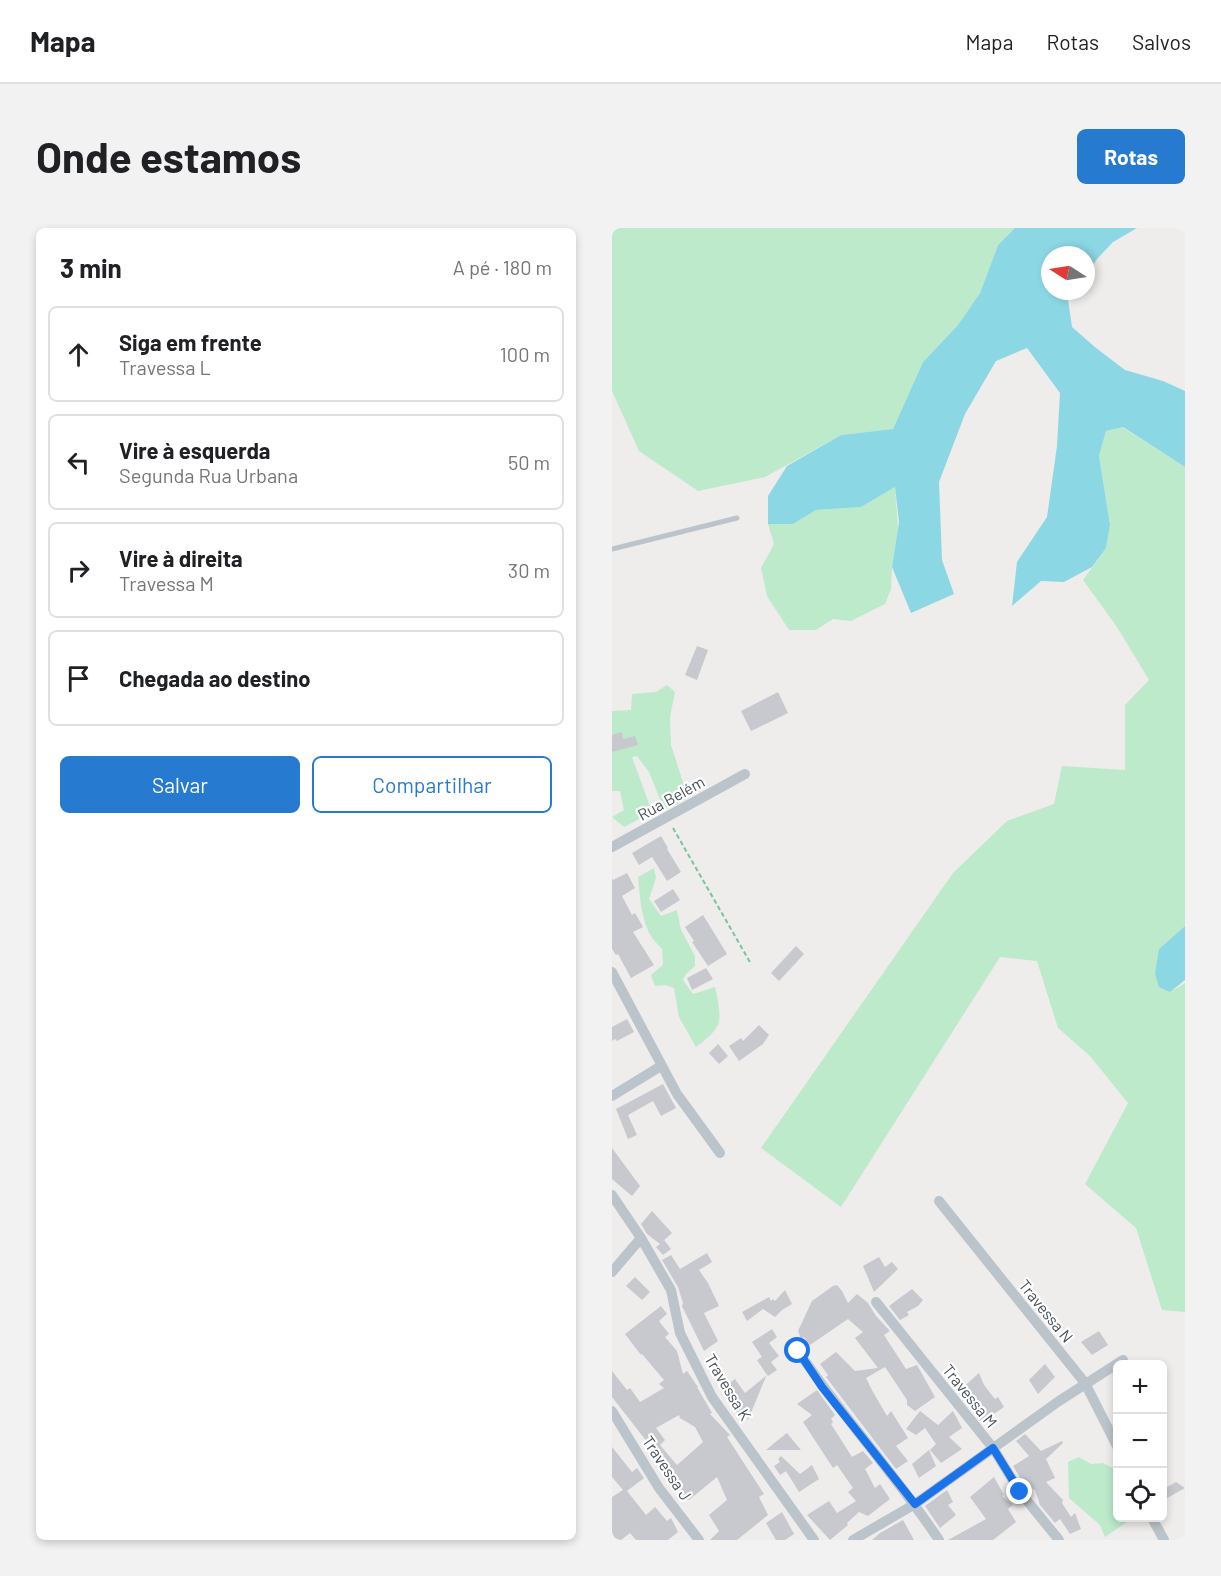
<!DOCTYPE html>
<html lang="pt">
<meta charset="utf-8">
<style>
:root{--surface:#fff;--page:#f2f2f2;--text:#202124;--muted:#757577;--line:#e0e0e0;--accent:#267acf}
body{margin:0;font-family:Barlow,sans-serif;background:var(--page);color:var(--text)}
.controls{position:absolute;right:18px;bottom:18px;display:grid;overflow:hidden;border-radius:9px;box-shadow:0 3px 9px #0003}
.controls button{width:54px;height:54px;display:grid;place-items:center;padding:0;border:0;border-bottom:2px solid var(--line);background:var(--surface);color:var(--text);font:30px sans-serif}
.compass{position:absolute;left:429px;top:18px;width:54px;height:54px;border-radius:50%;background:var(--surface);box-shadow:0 3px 9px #0003;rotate:282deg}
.stop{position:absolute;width:18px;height:18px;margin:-14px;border:4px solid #1a73e8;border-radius:50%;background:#fff}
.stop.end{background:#1a73e8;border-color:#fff;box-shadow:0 2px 6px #0008}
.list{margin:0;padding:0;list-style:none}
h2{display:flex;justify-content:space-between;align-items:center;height:78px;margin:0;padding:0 24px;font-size:26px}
h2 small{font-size:20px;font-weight:400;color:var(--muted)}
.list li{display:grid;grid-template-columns:39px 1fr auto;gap:18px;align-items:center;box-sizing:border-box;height:96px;margin:0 12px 12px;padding:0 12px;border:2px solid var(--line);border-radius:9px}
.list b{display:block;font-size:22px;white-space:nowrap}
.list p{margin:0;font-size:20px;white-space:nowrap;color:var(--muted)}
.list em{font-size:20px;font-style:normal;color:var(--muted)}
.actions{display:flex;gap:12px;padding:18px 24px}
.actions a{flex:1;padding:14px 0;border:2px solid var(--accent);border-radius:9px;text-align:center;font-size:21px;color:var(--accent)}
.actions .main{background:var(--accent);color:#fff}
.icon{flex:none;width:33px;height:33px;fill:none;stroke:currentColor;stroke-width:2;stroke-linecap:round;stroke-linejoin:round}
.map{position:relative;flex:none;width:573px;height:1312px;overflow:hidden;border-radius:9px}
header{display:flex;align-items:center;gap:36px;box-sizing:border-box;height:84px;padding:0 30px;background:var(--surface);border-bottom:2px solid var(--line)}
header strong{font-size:28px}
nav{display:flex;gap:33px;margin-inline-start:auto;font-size:21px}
.intro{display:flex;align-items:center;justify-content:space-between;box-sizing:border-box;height:144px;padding:0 36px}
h1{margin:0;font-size:42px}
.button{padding:15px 27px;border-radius:9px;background:var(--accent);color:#fff;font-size:21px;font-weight:700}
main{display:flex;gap:36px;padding:0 36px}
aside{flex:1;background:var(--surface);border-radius:9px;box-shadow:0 3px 9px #0003}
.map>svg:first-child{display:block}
.green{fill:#bceacb}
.water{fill:#8cd7e4}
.building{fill:#c7c9cf;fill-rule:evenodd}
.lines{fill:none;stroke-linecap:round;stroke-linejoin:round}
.path{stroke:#77c59a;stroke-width:2;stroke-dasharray:4.5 3;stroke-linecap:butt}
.service{stroke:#bbc4ca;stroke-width:5}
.minor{stroke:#bbc4ca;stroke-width:10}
.route{stroke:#1a73e8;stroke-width:8}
.labels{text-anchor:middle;stroke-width:4.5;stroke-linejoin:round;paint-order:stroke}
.street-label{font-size:16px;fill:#465058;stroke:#fff}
</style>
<header>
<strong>Mapa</strong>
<nav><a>Mapa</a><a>Rotas</a><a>Salvos</a></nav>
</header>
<div class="intro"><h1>Onde estamos</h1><a class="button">Rotas</a></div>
<main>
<aside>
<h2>3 min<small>A pé · 180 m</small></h2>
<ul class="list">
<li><svg class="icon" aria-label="ahead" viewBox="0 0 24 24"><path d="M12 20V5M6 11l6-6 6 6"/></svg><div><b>Siga em frente</b><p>Travessa L</p></div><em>100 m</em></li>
<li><svg class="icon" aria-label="left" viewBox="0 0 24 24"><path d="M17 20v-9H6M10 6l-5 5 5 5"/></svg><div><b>Vire à esquerda</b><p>Segunda Rua Urbana</p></div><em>50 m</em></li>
<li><svg class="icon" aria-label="right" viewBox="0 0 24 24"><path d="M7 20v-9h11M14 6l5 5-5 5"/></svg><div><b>Vire à direita</b><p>Travessa M</p></div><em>30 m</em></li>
<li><svg class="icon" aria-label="arrive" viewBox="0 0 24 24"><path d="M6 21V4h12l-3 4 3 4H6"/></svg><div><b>Chegada ao destino</b></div></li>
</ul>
<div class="actions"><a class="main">Salvar</a><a>Compartilhar</a></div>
</aside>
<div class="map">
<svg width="573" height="1312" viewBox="0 0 573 1312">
<rect width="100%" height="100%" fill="#efecec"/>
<g class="green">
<polygon points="0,0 403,0 386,17 368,65 346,97 311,134 281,201 229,207 153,249 86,263 27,223 0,163"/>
<polygon points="510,199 573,239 573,698 547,721 558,764 573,755 573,1084 550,1082 524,1000 473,956 516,875 478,828 446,800 425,733 388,729 229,979 149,920 341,645 395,593 442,576 450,538 513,542 513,477 537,452 505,399 471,352 494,320 498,297 487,228 494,203"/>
<polygon points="283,259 286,300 280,339 279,361 273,376 239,393 221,391 204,402 177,402 155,368 149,340 162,316 156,296 181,296 204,282 249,279"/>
<polygon points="55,457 63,464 58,489 59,517 76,570 64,577 52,581 37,544 25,528 20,529 40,584 12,599 0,589 12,582 8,563 0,563 0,483 19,482 20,466 44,464"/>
<path d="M42,640L44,650L37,671L49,688L65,682L69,702L83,728V738L74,746L71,752L81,766L103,759C105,768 109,785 107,794C104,804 92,813 84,819L67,789L62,760L53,757L43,758L39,747L51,737L50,721C47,717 43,714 40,710C29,692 28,669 26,649Z"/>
<polygon points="467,1229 479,1236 491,1235 505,1242 506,1290 521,1290 493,1309 488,1297 457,1270 456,1234"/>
</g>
<g class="water">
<polygon points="403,0 525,0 501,14 485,31 474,47 474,27 438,27 438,63 462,63 456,72 460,99 484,120 513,142 551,153 573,163 573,239 511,199 494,203 487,228 498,297 494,320 480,339 452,354 429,353 400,378 405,334 435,289 445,218 448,165 415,120 384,133 353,186 327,254 330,332 342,366 299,385 280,339 287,294 283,259 249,279 204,282 181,296 156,296 156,268 175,238 229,207 281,201 311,134 346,97 368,65 386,17"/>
<polygon points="573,698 573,752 558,764 547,759 543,746 547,721"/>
</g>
<g class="building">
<polygon points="85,418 96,422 85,452 73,447"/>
<polygon points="166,464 176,485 139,503 129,483"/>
<polygon points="10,504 11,511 23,508 26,517 0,524 0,507"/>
<polygon points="49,608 56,620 55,621 69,644 55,653 40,629 27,637 20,625"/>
<polygon points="15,645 23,660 10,668 20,687 23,685 31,699 21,704 42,737 19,750 6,726 4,727 0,721 0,650 1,652"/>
<polygon points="61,661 68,672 49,684 42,673"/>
<polygon points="91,687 115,726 96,738 80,714 82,713 73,699"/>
<polygon points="184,718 192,726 167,753 159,745"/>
<polygon points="94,740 101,751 80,762 75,750"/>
<polygon points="15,791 22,804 5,813 3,811 0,813 0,799"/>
<polygon points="147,797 157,807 151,816 127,833 117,818 129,810 131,813"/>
<polygon points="106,816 116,828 107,836 97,825"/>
<polygon points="51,856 64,880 49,888 41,873 16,887 25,907 16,911 4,881"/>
<polygon points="0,920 28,958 20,968 0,951"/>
<polygon points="40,983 60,1005 49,1015 52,1012 59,1021 51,1027 44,1019 48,1016 35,1006 29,996"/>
<polygon points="95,1025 100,1034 87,1042 96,1055 107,1078 92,1085 106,1113 92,1123 70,1078 71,1075 66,1059 50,1032 59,1027 68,1041"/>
<polygon points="267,1029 273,1039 280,1034 286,1041 262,1064 251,1038"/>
<polygon points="23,1049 38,1064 30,1072 14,1058"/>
<polygon points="225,1057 230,1063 236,1075 245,1066 256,1075 264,1088 278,1103 272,1107 294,1141 305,1137 323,1169 303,1183 295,1177 295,1172 273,1139 254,1150 261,1164 275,1188 279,1183 296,1210 284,1218 296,1233 284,1241 214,1149 216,1147 208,1136 224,1124 243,1143 266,1140 243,1110 251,1104 236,1091 198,1117 192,1109 189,1111 186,1103 200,1073 221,1058"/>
<polygon points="300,1061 311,1072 306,1078 295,1084 297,1087 288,1092 277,1078"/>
<polygon points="173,1062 180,1076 170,1082 163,1089 151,1081 135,1093 130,1084 157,1069 159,1073 161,1071 163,1073"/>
<path d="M49,1078L55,1086L47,1093L57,1106L53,1109L65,1123L71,1146L75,1143L86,1159H85L100,1185L98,1186L118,1207L115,1209L152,1266L147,1269L156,1287L125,1312H98L107,1303L97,1287L115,1272L105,1249L77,1272L63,1260L62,1261L48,1238L50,1237L34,1216L36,1215L0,1169V1143L15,1162L18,1160L28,1174L52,1160L47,1156L52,1152L30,1126L29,1127L13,1106ZM67,1187L68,1190L83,1199L91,1214L65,1237L48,1217L53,1212L44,1200Z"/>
<polygon points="160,1101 165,1109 157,1115 167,1128 159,1134 165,1142 156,1148 155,1146 136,1192 132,1185 126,1187 120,1177 123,1174 112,1159 123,1151 133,1165 155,1147 145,1132 150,1129 140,1114"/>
<polygon points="487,1103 496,1117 480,1127 469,1114"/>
<polygon points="433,1136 443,1149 426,1166 417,1152"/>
<polygon points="367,1145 372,1157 383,1171 386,1169 392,1179 370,1194 346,1164"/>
<polygon points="205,1162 223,1187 219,1191 221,1194 219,1196 240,1229 251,1223 261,1235 253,1241 263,1260 268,1256 278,1271 256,1288 247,1284 235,1295 236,1297 218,1312 195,1287 217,1273 225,1285 244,1273 236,1264 241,1260 234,1250 225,1237 221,1240 191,1194 200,1187 185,1176"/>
<polygon points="308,1183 326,1197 341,1183 350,1200 337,1209 350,1221 329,1235 318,1222 324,1216 313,1200 304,1207 294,1201"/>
<polygon points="175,1205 189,1222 154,1222 166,1212"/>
<polygon points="413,1206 429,1223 450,1213 451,1215 434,1231 443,1250 434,1254 451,1272 450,1275 459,1289 463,1285 469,1301 458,1306 448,1291 443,1295 428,1277 423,1262 412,1256 401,1238 417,1228 404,1213"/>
<polygon points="0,1219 20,1244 25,1240 32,1250 15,1263 34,1287 43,1279 55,1293 59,1290 66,1304 56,1312 24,1312 18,1305 9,1312 4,1312 0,1307 0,1269 11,1262 0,1249"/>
<polygon points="317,1222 324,1238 307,1250 300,1236"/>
<polygon points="169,1228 188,1246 200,1237 207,1251 187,1264 174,1243 168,1247 162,1238 168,1234 166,1231"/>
<polygon points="382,1249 392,1267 390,1268 401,1277 396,1281 404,1294 381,1312 336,1312 374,1291 358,1269"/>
<polygon points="564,1254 573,1260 550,1273 550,1262"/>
<polygon points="335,1262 341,1274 336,1277 344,1287 328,1300 313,1278"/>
<polygon points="170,1284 182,1306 173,1312 164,1312 154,1295"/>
<polygon points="291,1292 302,1312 260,1312 268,1305"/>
</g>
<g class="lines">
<polyline class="path" points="61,600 139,736"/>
<polyline class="service" points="0,321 125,290"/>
<g class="minor">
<polyline points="0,619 133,546"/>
<polyline points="0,744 65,866 108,925"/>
<polyline points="0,868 49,838"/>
<polyline points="0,967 29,1010 59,1062 68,1105 100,1169 202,1312"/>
<polyline points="327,973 473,1155 506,1220"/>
<polyline points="0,1044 29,1010"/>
<polyline points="264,1074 381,1220 408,1264 447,1312"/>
<path d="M186,1123C230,1188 283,1246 327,1312"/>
<polyline points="0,1183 47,1260 87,1312"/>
<polyline points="540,1290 552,1312"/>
<polyline points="241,1312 303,1276 447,1173 511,1132"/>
</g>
</g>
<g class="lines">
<polyline class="route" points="186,1123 210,1159 303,1276 381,1220 408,1264"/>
</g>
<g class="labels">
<g class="street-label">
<text transform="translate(59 570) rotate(-29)" y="6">Rua Belém</text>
<text transform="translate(434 1083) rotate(51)" y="6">Travessa N</text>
<text transform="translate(116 1159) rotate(59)" y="6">Travessa K</text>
<text transform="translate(358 1168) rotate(51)" y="6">Travessa M</text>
<text transform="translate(55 1240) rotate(56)" y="6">Travessa J</text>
</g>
</g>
</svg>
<div class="controls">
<button>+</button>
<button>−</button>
<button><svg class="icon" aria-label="locate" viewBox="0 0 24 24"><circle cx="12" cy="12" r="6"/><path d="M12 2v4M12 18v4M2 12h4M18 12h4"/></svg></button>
</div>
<svg class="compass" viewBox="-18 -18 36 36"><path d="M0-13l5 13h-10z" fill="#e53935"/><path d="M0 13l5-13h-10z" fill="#757577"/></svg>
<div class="stop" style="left:186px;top:1123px"></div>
<div class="stop end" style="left:408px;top:1264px"></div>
</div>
</main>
